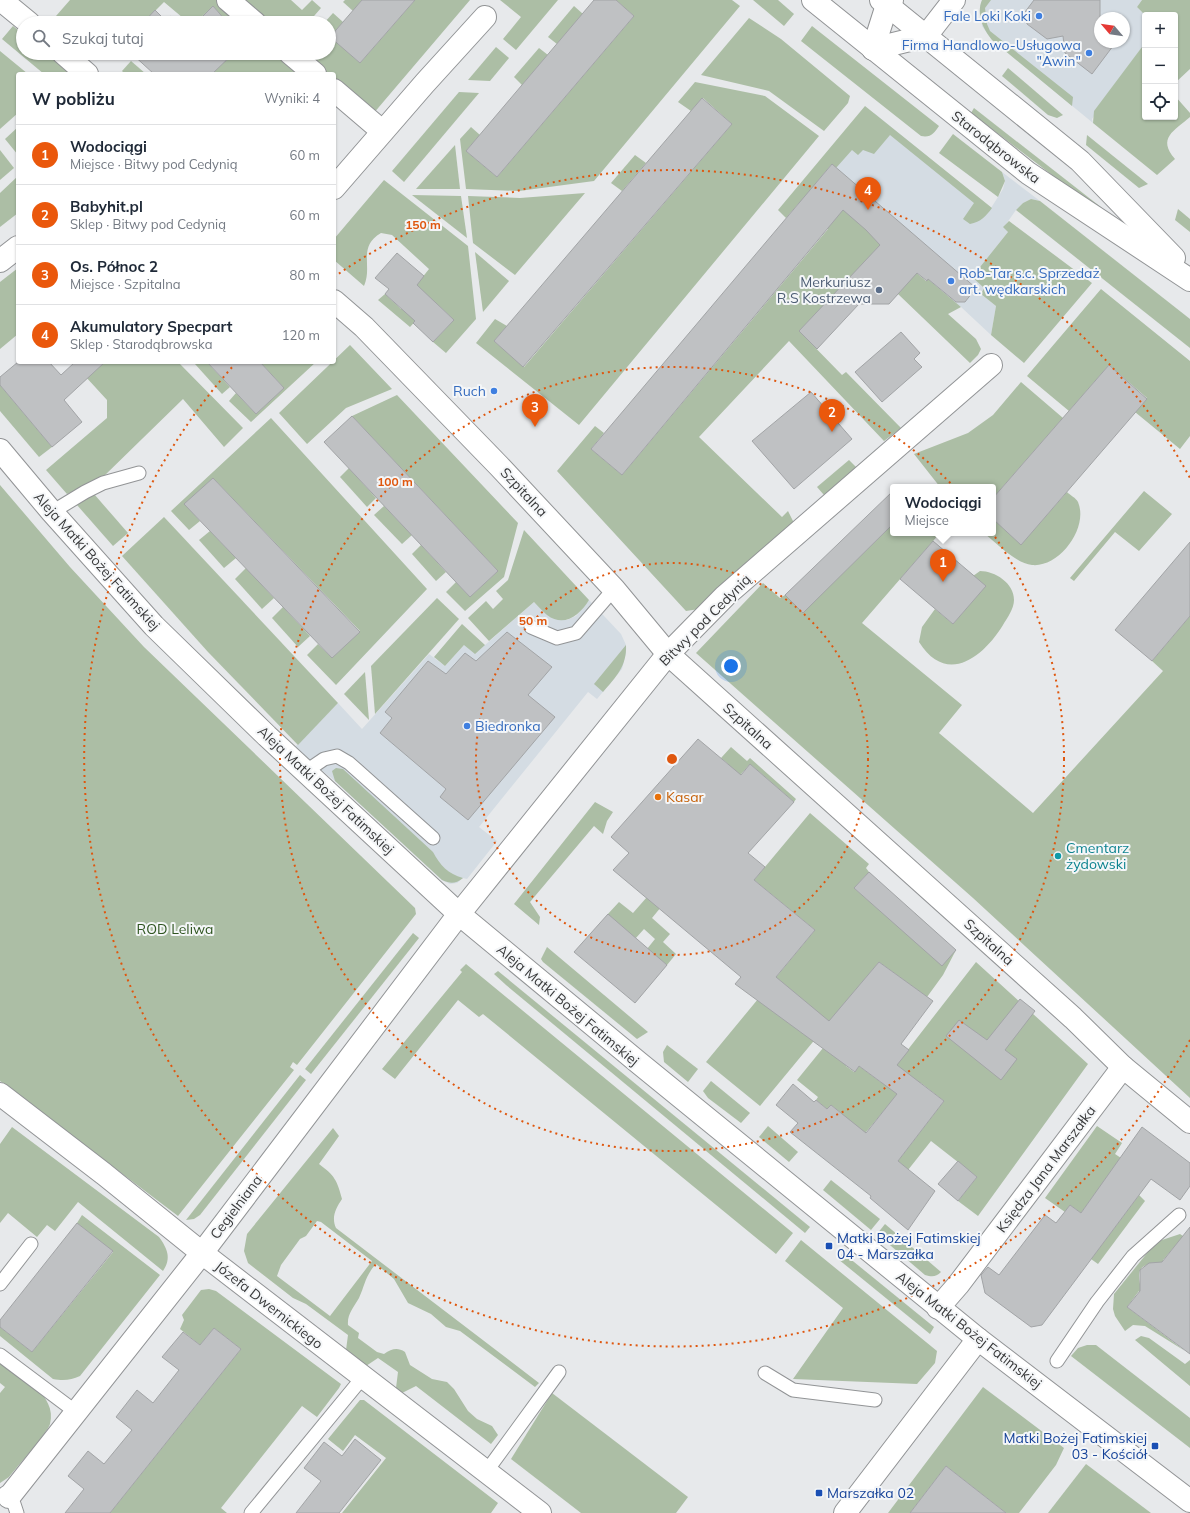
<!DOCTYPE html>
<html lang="pl">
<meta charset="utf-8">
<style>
:root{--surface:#fff;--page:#f2f2f3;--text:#1f2937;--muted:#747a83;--line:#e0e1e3;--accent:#ea580c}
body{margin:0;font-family:Mulish,sans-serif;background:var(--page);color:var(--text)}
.controls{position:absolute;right:12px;top:12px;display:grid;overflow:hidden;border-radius:4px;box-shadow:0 1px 3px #0004}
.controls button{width:36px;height:36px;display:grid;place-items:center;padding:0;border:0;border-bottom:1px solid var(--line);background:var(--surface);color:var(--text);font:20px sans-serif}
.compass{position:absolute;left:1094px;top:12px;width:36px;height:36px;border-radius:50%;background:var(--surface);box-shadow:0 1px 3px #0004;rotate:299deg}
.you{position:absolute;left:731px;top:666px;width:14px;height:14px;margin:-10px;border:3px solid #fff;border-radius:50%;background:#1a73e8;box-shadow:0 0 0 6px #1a73e833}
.badge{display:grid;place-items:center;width:26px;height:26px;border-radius:50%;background:var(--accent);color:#fff;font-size:13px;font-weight:700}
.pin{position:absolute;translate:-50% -33px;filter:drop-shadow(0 1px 2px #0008)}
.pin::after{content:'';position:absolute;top:21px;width:14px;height:12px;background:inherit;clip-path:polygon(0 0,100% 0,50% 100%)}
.popup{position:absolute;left:890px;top:484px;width:106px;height:52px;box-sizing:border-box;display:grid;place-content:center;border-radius:4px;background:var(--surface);filter:drop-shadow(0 1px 3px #0005);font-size:13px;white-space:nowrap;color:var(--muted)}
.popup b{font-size:15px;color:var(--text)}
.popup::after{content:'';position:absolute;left:50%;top:100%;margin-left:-8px;border:8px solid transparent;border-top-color:var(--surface)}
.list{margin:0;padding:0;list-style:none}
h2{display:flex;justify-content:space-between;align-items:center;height:52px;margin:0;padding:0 16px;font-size:17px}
h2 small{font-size:13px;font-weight:400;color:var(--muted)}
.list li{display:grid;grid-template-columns:26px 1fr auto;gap:12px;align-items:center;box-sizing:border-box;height:60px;padding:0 16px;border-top:1px solid var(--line)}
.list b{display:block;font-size:15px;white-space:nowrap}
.list p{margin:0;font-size:13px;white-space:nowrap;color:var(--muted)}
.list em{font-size:13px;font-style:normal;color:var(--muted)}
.icon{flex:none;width:22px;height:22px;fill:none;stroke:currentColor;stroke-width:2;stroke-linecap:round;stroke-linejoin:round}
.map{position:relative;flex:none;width:1190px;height:1513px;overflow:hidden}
.search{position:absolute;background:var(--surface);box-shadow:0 1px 3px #0004;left:16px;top:16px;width:320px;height:44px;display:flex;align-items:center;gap:10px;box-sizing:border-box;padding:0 14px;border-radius:22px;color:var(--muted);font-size:15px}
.panel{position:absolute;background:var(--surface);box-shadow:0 1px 3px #0004;left:16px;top:72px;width:320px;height:292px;border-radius:4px}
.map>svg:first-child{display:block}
.built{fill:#d4dce3;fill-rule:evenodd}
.green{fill:#acbea5;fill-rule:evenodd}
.building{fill:#bfc1c3;stroke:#a2a4a6}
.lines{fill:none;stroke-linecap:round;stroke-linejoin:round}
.service-casing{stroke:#929496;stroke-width:15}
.minor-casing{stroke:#929496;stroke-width:24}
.tertiary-casing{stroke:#929496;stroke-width:24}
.service{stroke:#fff;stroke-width:13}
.minor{stroke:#fff;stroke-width:22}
.tertiary{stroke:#fff;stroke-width:22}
.ring{fill:none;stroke:#df570e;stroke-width:2;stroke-dasharray:2 4}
.shop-dot{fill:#3f7fe0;stroke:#f4f6f8;stroke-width:1.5}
.service-dot{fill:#5c6f8a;stroke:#f4f6f8;stroke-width:1.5}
.food-dot{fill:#e8710a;stroke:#f4f6f8;stroke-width:1.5}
.culture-dot{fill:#0f9aa8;stroke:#f4f6f8;stroke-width:1.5}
.transit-dot{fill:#1a4fb4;stroke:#f4f6f8;stroke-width:1.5}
.labels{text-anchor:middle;stroke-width:4;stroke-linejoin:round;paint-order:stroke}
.shop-label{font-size:14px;fill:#366cbe;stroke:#f4f6f8;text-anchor:end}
.street-label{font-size:14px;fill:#38393a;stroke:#f4f6f8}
.service-label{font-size:14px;fill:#4e5e75;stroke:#f4f6f8;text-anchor:end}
.food-label{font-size:14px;fill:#c56008;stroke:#f4f6f8;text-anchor:start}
.culture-label{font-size:14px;fill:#0d838f;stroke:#f4f6f8;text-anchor:start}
.park-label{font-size:14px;fill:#2f5520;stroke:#f4f6f8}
.transit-label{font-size:14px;fill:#164399;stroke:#f4f6f8;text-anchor:start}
.centre{fill:#df570e;stroke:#f4f6f8;stroke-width:2}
.ring-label{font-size:12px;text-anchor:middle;font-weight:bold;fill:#df570e;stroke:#f4f6f8;stroke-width:4;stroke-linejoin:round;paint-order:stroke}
</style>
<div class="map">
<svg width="1190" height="1513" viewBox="0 0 1190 1513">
<rect width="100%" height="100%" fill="#e7e9eb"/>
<g class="built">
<path d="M982,0H1142L1137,7L1145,15V43L1092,119L1093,123L992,40L982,26L980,6ZM1100,18H1124V42H1100Z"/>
<polygon points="874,113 991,208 1003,189 1005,181 1002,172 1040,201 1031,199 1023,203 1016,210 1004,227 1008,232 972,277 984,288 981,294 996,306 991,335 961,307 928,279 927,281 866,229 816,183"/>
<polygon points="589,600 621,634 626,645 626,653 622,669 597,699 588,692 479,827 497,841 467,879 463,878 457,883 450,884 442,880 335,781 294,748 338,703 362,729 429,654 445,666 464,645 485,645 534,602 544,612 558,620 567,620 576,616"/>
</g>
<g class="green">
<polygon points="70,0 216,0 244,23 233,23 229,18 226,21 213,6 195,23 189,23 164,2 143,23 65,23 56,16"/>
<polygon points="241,0 291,0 302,10 312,0 321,8 308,23 268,23"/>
<polygon points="345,0 362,0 353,11 343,2"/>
<polygon points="415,0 470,0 373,114 334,82 334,74 324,74 300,53 329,53 329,23 324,23 333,13 343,22 331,37 360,63"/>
<polygon points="500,0 558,0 516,50 503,39 521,17"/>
<polygon points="616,0 732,0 740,6 594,181 519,191 466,189 460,139 471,127 480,135 466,151 497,177 634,16"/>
<polygon points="753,0 778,0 794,14 784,26"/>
<path d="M982,0H991L985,8L987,24L990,31L1073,97L1072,106L992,40C983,29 976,14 982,0Z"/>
<polygon points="1142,0 1190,0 1190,69 1175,83 1175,15 1145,15 1137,7"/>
<polygon points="574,6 583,14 557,44 548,37"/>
<polygon points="749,18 781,39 850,96 848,103 824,131 769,91 701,75"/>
<polygon points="13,26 23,34 23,53 46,53 71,74 44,74 2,39"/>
<path d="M812,26L939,126C934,133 931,138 921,136L801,41Z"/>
<path d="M1145,43V117H1175V96L1190,113V117C1174,131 1157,138 1175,159L1157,175L1093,123L1094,111Z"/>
<polygon points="496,47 509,58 490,81 468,80"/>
<polygon points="539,48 548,55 522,85 514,77"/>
<polygon points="0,51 28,74 18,74 18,113 0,129"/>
<polygon points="178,53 219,53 226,61 234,53 280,53 306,74 158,74"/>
<polygon points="131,61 146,74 125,74 122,71"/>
<polygon points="1008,68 1063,115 1057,118 1048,115 1002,76"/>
<polygon points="695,82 765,96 819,136 579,425 476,343 495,319 507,326 494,341 524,367 732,124 703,98 691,111 678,102"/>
<polygon points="459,92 479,93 404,182 392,171"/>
<path d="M865,106L992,208C986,216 981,222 970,224L963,219L974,203L890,135L874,154L863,150L858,155L852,150L836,168L831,165L816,183L880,242L926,281L928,279L961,307L948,314L976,339L981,349L978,355L970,363L898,294L901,290L810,320L799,331L842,375L846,372L901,428L884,441L789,341L699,437L782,517L788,511L794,523L699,609L686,611L557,471L595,426L604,433L591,449L622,475L828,229L799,203L786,218L778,210Z"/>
<polygon points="974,108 1166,258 1107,217 971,113"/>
<polygon points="18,127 18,155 5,139"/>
<polygon points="953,134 1002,172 1005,181 998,197 939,153"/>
<polygon points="1087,135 1148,184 1139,188 1086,145"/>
<polygon points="455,145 460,189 416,189"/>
<polygon points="0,150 14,168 0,180"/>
<polygon points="635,155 646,163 622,191 611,183"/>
<polygon points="18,176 18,213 0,227 0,193"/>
<path d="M384,180L468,246L476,319L446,353L433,342L454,320L434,301L410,327L378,300L385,294L401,309L406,298L429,269L392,235L381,233C357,247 373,266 364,286L334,260V239Z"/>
<polygon points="585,193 515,275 473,243 468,196 520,198"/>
<polygon points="412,195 461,196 467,238"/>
<polygon points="1031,199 1040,201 1190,319 1190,348 1016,210 1023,203"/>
<polygon points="1178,209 1190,219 1190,232 1175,220"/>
<polygon points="1009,221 1092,283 1024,363 991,335 996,306 981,294 984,288 972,277 1008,232 1003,227"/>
<polygon points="475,252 509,281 483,312"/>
<polygon points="18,268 18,334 0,349 0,282"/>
<polygon points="1101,289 1190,361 1190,436 1180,449 1135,412 1147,398 1109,365 1069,411 1027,376"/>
<polygon points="350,345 392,389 346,408 307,444 279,413"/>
<polygon points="106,362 178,362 243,428 224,447 183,399 102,478 67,494 46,470 107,418 107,400 85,376"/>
<polygon points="197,362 207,362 230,387 222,394 195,364"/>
<polygon points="260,362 316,362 251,422 229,401 236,393 256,414 284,388"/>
<polygon points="1021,382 1063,418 993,498 993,487 940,487 914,454 968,433 993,415"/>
<polygon points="0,385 52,447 39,457 0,411"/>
<polygon points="397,395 518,523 504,577 465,611 446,592 456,582 470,597 498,571 352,416"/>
<polygon points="271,418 427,589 336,685 307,655 318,644 332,658 360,631 213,478 185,504 200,521 189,530 171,511"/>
<polygon points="849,460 856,467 824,495 817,487"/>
<polygon points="349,468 376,498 367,507 340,477"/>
<polygon points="0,485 70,567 144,647 415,908 416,914 297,1065 293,1062 290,1067 294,1070 178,1216 0,1081"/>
<polygon points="1144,491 1172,514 1139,551 1115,532 1074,581 1070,578"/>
<path d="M1067,492C1070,495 1076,498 1078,502C1089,528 1059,568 1032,565C1017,564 996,543 984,533H993V519L1021,544Z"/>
<polygon points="94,494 128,533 113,546 77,505"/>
<polygon points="384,506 412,535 402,544 374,515"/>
<polygon points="164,517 338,703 298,745 208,652 122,556"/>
<polygon points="893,524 893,533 940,533 862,623 962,705 939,733 1033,813 1163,671 1152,661 1190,616 1190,1098 973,898 696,653 763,583 780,598 785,595 803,612"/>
<path d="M524,530L589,600C580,615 564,628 547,615C542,611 538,606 534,602L489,641L468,618L486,601L493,609L503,599L496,591L508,580Z"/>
<polygon points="210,531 236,558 224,568 199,540"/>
<polygon points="421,545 446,572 436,581 412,554"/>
<polygon points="246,568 274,598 262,609 235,579"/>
<path d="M980,571C995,571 1014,583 1014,600C1014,609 1007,618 1003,625C982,659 946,685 919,642L922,627L935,609L953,624L985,586L973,576Z"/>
<polygon points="437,598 459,619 375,714 371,666"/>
<polygon points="283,607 310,636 298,647 272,618"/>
<polygon points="462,624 485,645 475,654 464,645 445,666 434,657"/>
<path d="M626,645C627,666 616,677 603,692L594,684Z"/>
<polygon points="365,672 369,720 344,694"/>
<polygon points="731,747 747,761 750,758 796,799 794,802 750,764 719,799 707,788 728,764 721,758"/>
<path d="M336,768L343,769L433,852C440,865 448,874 463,878C455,884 451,884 442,880L335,781L332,771Z"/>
<polygon points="595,802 613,812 607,821 603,834 594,826 530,902 540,917 539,925 514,904"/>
<polygon points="810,813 869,864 866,868 869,872 854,888 901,929 915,913 938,935 942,965 956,950 943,975 927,997 879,962 760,1106 706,1062 815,930 754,880"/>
<polygon points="682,857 684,879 652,918 670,934 663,942 676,954 667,965 647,949 655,939 644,929 635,939 607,915 619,902 633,913"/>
<polygon points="413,933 419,938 311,1074 305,1069"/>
<polygon points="547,947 648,1032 637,1039 543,962 541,959"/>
<polygon points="976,962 1088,1064 978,1216 958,1201 977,1177 931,1141 908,1170 898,1161 944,1101 921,1083 898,1094 861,1138 840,1112 831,1105 827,1109 816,1100 818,1097 797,1080 823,1048 848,1063 846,1066 854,1072 859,1066 882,1083"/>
<polygon points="466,964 793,1233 776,1254 483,1014 479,1017 458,1000 395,1079 382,1069 462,972 460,970"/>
<polygon points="498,971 810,1227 805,1233 506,985 494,974"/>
<polygon points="667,1045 698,1069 688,1082 664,1062 663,1052"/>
<polygon points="300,1075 306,1080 200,1215 194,1219 186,1220"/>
<polygon points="711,1081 750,1113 741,1123 708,1098 703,1091"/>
<polygon points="768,1126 798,1152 789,1162 759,1137"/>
<polygon points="1097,1126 1122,1143 1115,1154 1121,1158 1081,1213 1070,1205 1065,1212 1045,1198"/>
<path d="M12,1127L159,1237C167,1248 172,1258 163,1271L78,1202L55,1231L47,1225L37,1237L8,1213L0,1223V1144Z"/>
<path d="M333,1128L339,1136L319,1164C335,1176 337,1180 342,1199C336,1208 331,1217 336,1228L539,1383L535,1387L460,1331L446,1327L431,1314L408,1303L394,1279L376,1264C365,1276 365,1285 359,1298C354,1307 347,1314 348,1325L359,1333L358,1338L377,1352L384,1354C392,1349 397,1347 405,1352L410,1365L432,1379L447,1382L454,1389L468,1411L477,1419L492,1426L498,1435L491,1444L416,1386L402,1393L396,1388L398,1372L378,1358L366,1366L346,1350L348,1335L306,1304L293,1298L248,1263L244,1251L247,1234ZM317,1221L321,1222L372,1261L330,1316L277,1276L281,1265L300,1239L306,1236Z"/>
<polygon points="831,1180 880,1219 871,1230 823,1190"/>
<polygon points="1139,1195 1145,1201 1098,1264 1091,1259"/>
<path d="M82,1215L160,1275L80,1376C71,1380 64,1381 53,1379L0,1336V1327L32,1352L113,1252L77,1223Z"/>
<path d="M885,1224L941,1272C936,1277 932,1277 925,1275L877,1234Z"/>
<path d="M1180,1234L1186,1238L1175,1246L1163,1260L1166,1263C1140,1264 1135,1265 1142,1293L1139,1291L1127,1307L1185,1351L1145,1326L1133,1325L1125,1331L1115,1316L1113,1309L1114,1294L1156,1242Z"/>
<polygon points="801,1240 937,1351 935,1363 917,1384 793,1379 843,1308 785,1261"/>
<polygon points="843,1253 934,1327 930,1334 838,1259"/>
<polygon points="209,1289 216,1291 341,1384 339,1388 317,1417 302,1406 221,1508 227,1513 110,1513 241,1349 214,1328 200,1345 180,1329 184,1320 182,1315 201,1290"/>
<polygon points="1141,1336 1149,1338 1185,1364 1190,1360 1190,1386 1135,1340"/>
<polygon points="1087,1345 1096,1345 1190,1418 1190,1448 1071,1356 1078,1348"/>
<path d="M0,1361C19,1375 58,1395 50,1424C48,1432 16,1468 9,1477L0,1483V1393L5,1387L0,1383Z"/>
<polygon points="983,1387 1064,1448 1056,1465 1019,1513 1006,1513 946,1466 910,1513 888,1513"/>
<polygon points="552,1393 688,1497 676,1513 581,1513 511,1459"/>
<polygon points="360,1400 364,1400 498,1503 491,1513 342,1513 386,1458 355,1435 343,1451 328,1439"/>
<polygon points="1086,1464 1151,1513 1048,1513"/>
</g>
<g class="building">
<polygon points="362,0 415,0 360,63 330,37"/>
<polygon points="594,0 616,0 634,16 497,177 466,151"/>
<polygon points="1034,0 1100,0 1100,42 1116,42 1092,74 1065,53 1063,36 1047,39 1027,24 1025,12"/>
<polygon points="213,6 226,21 229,18 233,23 196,23"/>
<polygon points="155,10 166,21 170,16 178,23 143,23"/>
<polygon points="131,53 234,53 212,74 154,74"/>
<polygon points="702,98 732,124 523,367 494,341"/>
<polygon points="832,164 976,288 965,302 956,302 928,279 927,281 917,273 889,304 859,304 817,349 799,331 880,245 866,230 843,210 622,475 591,449"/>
<polygon points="397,253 424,276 417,285 454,320 433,342 413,323 415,321 385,294 389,289 375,278"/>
<polygon points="901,332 920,353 914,359 922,367 882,402 855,372"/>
<polygon points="18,362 49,362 61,375 75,362 105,362 64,400 82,422 52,447 0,385 0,377"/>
<polygon points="207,362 260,362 284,388 256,414"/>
<polygon points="1109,365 1147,399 1021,545 993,519 993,498"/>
<polygon points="811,392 852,439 794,489 752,441"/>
<polygon points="352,416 498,571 470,597 324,442"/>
<polygon points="213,478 360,632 332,658 184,504"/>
<polygon points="893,491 893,524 803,613 785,595"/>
<polygon points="933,541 986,586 953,624 900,579"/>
<polygon points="1190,542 1190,616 1152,661 1115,630"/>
<polygon points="507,632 552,667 528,695 555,717 468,820 440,797 446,789 380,733 392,718 385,712 428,661 446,674 465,653 476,661"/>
<polygon points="698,739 741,775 750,764 794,802 748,853 765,867 754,880 815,930 776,977 829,1021 879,962 933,1001 901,1044 909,1050 897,1065 944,1101 898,1161 935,1191 908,1230 870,1198 871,1196 790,1132 798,1123 776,1105 793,1084 814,1102 816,1100 827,1109 831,1105 866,1133 897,1094 859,1066 855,1072 735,984 741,977 613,870 629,853 611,837"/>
<polygon points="869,872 956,950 942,966 854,888"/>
<polygon points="608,914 667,965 635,1003 574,952"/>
<polygon points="1020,999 1035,1011 1005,1050 1017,1059 1001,1080 946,1036 959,1020 987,1040"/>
<polygon points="1142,1127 1190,1163 1190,1186 1180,1200 1151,1179 1042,1325 1031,1327 985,1293 981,1275 988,1267 999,1275 1045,1215 1056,1223 1070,1205 1081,1213"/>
<polygon points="958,1161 977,1177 958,1201 938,1184"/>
<polygon points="77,1223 113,1251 32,1352 0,1327 0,1320"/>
<polygon points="1190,1227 1190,1354 1127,1307 1140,1291 1140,1270 1149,1263 1162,1262"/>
<polygon points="214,1328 241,1349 110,1513 65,1513 84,1489 68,1476 88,1451 104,1464 132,1430 116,1417 137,1390 153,1403 179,1370 162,1357 183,1332 200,1345"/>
<polygon points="355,1439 381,1460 339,1513 296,1513 321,1481 304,1468 324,1442 342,1456"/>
<polygon points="946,1466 1006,1513 910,1513"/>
</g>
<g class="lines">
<g class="service-casing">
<g id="service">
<polyline points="52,512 85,492 103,483 139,473"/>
<polyline points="531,627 557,638 576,633 614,589"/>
<polyline points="305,772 324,759 337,756 349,763 433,838"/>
<polyline points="0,1284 31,1244"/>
<polyline points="0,1355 76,1412"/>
<polyline points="1057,1361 1097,1302 1133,1256 1179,1215"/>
<polyline points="765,1373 793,1390 875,1400"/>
<polyline points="486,1472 559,1372"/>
<polyline points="5,1493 14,1504 17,1513"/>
<polyline points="251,1513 363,1377"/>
</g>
</g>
<g class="minor-casing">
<g id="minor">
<polyline points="1,0 29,23"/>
<polyline points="228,0 255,23"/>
<polyline points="873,49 926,36 954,0"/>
<polyline points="873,49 887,5 892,0"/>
<polyline points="63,53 87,74"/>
<polyline points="290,53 315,74"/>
<polyline points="334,90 382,131"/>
<polyline points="334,188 425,83 485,17"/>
<polyline points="0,261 18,247"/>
<polyline points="334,301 364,327 499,466 614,589 668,654 1073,1018 1123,1067 1190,1122"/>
<polyline points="0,1094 104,1174 202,1253 540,1513"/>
<polyline points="938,1308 958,1285 1123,1067"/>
<polyline points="9,1497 202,1253 459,914 668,654 725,596 991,365"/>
<polyline points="845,1513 978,1339"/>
</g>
</g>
<g class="tertiary-casing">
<g id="tertiary">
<polyline points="813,0 1028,173 1190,280"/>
<polyline points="881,0 1080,161 1174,258"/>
<polyline points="0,450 52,512 154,626 267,736 459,914 639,1063 978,1339 1190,1501"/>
</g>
</g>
<use href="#service" class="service"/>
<use href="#minor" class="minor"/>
<use href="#tertiary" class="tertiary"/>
</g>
<g class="ring">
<circle cx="672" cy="759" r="196"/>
<circle cx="672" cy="759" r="392"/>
<path d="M1190 1040A589 589 0 1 1 234 365M334 277A589 589 0 0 1 1190 478"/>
</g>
<g class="shop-dot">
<circle cx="1039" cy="16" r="4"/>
<circle cx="1089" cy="53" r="4"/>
<circle cx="951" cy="281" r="4"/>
<circle cx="494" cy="391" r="4"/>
<circle cx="467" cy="726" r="4"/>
</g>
<circle class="service-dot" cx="879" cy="290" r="4"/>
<circle class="food-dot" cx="658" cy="797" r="4"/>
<circle class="culture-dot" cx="1058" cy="856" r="4"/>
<g class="transit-dot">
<rect x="825" y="1242" width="8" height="8" rx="2"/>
<rect x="1151" y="1442" width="8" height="8" rx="2"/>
<rect x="815" y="1489" width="8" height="8" rx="2"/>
</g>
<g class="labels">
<g class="shop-label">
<text x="1031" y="21">Fale Loki Koki</text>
<text x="1081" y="50">Firma Handlowo-Usługowa<tspan x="1081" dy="16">"Awin"</tspan></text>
<text x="959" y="278" text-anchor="start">Rob-Tar s.c. Sprzedaż<tspan x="959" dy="16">art. wędkarskich</tspan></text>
<text x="486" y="396">Ruch</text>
<text x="475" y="731" text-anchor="start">Biedronka</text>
</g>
<g class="street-label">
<text transform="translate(996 147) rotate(38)" y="5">Starodąbrowska</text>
<text transform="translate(524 492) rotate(47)" y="5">Szpitalna</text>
<text transform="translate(97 561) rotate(48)" y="5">Aleja Matki Bożej Fatimskiej</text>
<text transform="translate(705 620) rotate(-45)" y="5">Bitwy pod Cedynią</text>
<text transform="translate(748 726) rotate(42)" y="5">Szpitalna</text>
<text transform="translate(326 790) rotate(43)" y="5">Aleja Matki Bożej Fatimskiej</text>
<text transform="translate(989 942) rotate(42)" y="5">Szpitalna</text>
<text transform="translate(568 1005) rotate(40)" y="5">Aleja Matki Bożej Fatimskiej</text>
<text transform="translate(1046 1169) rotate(-53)" y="5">Księdza Jana Marszałka</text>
<text transform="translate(236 1207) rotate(-53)" y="5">Cegielniana</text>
<text transform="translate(269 1305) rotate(38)" y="5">Józefa Dwernickiego</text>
<text transform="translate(969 1330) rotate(38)" y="5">Aleja Matki Bożej Fatimskiej</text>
</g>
<g class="service-label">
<text x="871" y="287">Merkuriusz<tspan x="871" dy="16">R.S Kostrzewa</tspan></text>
</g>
<g class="food-label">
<text x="666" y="802">Kasar</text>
</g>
<g class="culture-label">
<text x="1066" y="853">Cmentarz<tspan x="1066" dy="16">żydowski</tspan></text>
</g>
<g class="park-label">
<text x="175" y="934">ROD Leliwa</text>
</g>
<g class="transit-label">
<text x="837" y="1243">Matki Bożej Fatimskiej<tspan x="837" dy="16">04 - Marszałka</tspan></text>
<text x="1147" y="1443" text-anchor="end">Matki Bożej Fatimskiej<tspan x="1147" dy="16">03 - Kościół</tspan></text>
<text x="827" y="1498">Marszałka 02</text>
</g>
</g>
<circle cx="672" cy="759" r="6" class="centre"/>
<g class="ring-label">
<text x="423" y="229">150 m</text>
<text x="395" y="486">100 m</text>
<text x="533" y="625">50 m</text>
</g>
</svg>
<div class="controls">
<button>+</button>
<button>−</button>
<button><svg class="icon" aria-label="locate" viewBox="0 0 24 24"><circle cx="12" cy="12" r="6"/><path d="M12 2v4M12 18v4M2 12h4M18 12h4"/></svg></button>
</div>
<svg class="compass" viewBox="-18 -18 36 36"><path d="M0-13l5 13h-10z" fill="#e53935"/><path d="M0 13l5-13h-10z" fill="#747a83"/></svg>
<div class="you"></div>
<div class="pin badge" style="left:943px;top:582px">1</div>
<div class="popup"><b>Wodociągi</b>Miejsce</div>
<div class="pin badge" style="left:832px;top:432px">2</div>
<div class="pin badge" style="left:535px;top:427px">3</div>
<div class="pin badge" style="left:868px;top:210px">4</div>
<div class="search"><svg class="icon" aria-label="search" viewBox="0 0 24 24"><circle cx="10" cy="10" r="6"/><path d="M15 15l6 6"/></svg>Szukaj tutaj</div>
<section class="panel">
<h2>W pobliżu<small>Wyniki: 4</small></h2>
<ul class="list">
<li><span class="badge">1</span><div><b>Wodociągi</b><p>Miejsce · Bitwy pod Cedynią</p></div><em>60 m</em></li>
<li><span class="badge">2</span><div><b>Babyhit.pl</b><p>Sklep · Bitwy pod Cedynią</p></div><em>60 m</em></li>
<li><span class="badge">3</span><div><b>Os. Północ 2</b><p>Miejsce · Szpitalna</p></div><em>80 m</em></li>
<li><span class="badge">4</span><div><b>Akumulatory Specpart</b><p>Sklep · Starodąbrowska</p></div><em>120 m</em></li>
</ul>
</section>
</div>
